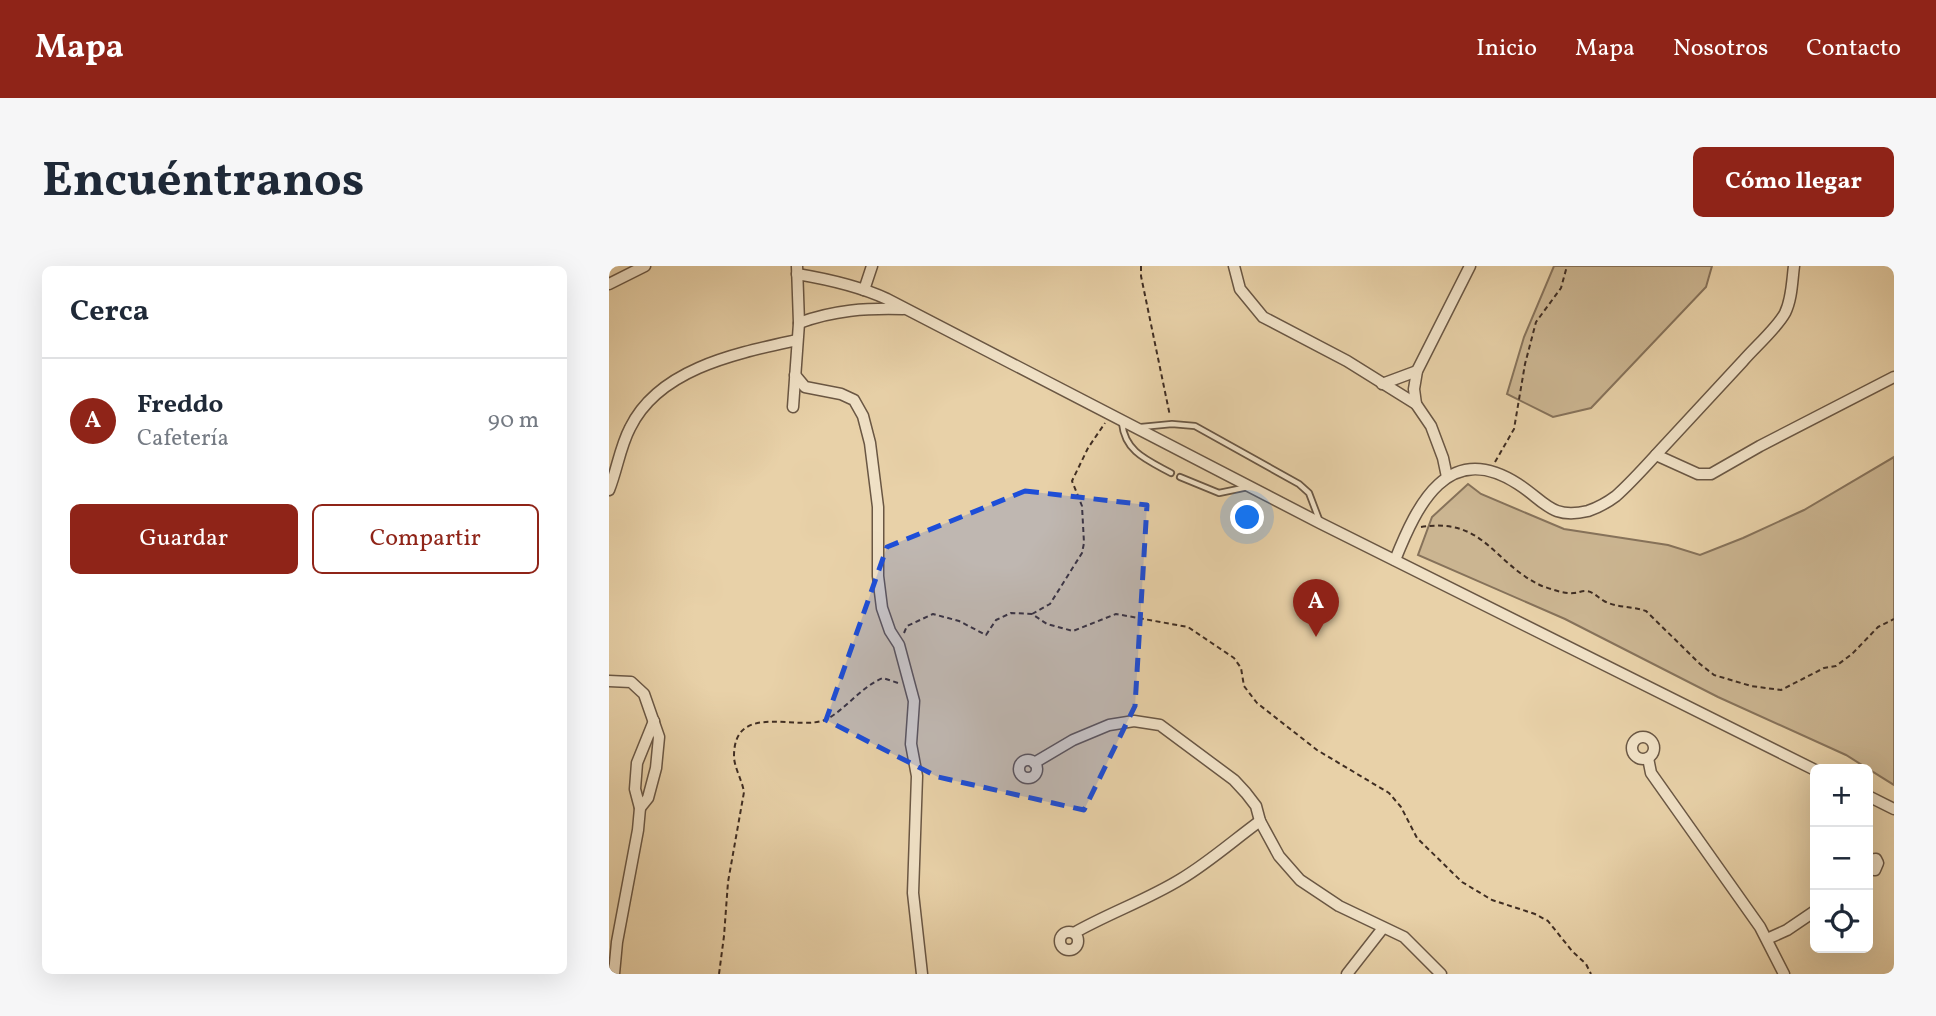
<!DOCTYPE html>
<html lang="es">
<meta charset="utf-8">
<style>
:root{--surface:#fff;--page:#f6f6f7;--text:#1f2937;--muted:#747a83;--line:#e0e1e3;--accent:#8f2418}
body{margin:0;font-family:Vollkorn,serif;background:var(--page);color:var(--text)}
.controls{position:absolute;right:21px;bottom:21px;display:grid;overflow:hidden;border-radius:10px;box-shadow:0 7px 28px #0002}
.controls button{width:63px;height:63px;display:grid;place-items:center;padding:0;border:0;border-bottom:2px solid var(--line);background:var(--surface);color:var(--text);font:35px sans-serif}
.you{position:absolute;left:639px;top:252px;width:24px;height:24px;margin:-18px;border:5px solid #fff;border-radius:50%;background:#1a73e8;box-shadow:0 0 0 10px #1a73e833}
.badge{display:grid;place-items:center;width:46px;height:46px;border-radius:50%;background:var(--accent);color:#fff;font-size:23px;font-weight:700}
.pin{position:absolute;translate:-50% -58px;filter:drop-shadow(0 2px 4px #0008)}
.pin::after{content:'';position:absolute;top:37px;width:24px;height:21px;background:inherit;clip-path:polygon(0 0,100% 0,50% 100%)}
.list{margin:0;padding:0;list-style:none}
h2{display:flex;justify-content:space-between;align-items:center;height:91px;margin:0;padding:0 28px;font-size:30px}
h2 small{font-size:23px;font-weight:400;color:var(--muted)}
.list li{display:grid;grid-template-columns:46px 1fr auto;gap:21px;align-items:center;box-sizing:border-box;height:126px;padding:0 28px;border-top:2px solid var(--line)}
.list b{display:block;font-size:26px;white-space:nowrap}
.list p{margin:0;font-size:23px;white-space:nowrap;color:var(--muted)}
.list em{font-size:23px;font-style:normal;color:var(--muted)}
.actions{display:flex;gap:14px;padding:21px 28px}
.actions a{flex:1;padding:16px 0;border:2px solid var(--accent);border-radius:10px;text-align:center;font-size:24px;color:var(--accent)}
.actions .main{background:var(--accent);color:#fff}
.icon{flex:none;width:38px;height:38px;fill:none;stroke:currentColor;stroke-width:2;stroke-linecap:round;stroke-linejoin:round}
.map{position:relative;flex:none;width:1285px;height:708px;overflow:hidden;border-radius:10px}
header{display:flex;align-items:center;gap:42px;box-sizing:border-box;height:98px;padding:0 35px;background:var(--accent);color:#fff}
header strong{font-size:33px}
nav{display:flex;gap:38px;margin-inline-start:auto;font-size:24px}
.intro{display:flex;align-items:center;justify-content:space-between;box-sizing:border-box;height:168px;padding:0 42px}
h1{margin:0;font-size:49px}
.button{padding:18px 32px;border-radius:10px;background:var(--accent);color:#fff;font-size:24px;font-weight:700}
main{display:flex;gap:42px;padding:0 42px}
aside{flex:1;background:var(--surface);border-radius:10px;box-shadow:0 7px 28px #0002}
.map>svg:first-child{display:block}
.green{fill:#cbb591;stroke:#86725a;stroke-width:2}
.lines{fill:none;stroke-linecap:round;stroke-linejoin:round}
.lane-casing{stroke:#6a5744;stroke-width:8}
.street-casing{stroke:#6a5744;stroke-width:13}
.path{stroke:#402e23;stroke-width:2;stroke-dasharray:5 3.5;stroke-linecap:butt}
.lane{stroke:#f0e1c6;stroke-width:4.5}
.street{stroke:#f0e1c6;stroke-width:10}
.marked{fill:#1d4ed8;fill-opacity:0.2;stroke:#1d4ed8;stroke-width:5;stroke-dasharray:14 9;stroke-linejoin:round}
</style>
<header>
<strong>Mapa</strong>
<nav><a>Inicio</a><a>Mapa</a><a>Nosotros</a><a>Contacto</a></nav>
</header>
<div class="intro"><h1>Encuéntranos</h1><a class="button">Cómo llegar</a></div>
<main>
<aside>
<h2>Cerca<small></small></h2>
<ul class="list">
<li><span class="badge">A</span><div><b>Freddo</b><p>Cafetería</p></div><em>90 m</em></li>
</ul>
<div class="actions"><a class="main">Guardar</a><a>Compartir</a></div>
</aside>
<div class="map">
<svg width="1285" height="708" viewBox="0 0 1285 708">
<rect width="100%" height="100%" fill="#e8d1a8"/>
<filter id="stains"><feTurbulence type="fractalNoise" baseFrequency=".00286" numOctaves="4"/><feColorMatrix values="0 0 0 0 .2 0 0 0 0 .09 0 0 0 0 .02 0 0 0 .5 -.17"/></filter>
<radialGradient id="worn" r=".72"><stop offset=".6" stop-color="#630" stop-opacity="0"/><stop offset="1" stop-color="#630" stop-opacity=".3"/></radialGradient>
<g class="green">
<polygon points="945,0 1103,0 1097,21 982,142 944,151 898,128 915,71"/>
<polygon points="1285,191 1285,519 1237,489 1109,431 956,353 809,289 823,251 859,218 872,228 955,263 1059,279 1091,289 1134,272 1195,244"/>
</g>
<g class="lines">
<g class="lane-casing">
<g id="lane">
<path d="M513,157C516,186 538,194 562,207"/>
<polyline points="532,161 563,158 586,160 690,218 700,227 711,256"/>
<polyline points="571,211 610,227 639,221"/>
</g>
</g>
<g class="street-casing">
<g id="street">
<polyline points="625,0 631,23 654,51 738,95 807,138 822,160 834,192 838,211"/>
<path d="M188,8C218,13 250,20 278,33L711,257L1206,504"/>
<polyline points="0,18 36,0"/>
<polyline points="255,24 263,0"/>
<path d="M190,57C225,44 257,42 294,43"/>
<polyline points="186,109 196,121 232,128 245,134 254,150 261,177 269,241 269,310 273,342 281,365 290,379 305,435 302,478 308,510 304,627 313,708"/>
<polyline points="773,118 808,105"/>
<polyline points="807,138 805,123 808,105 861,0"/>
<polyline points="184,141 190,57 188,0"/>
<polyline points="1047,189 1089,208 1102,208 1151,180 1285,111"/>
<path d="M0,224C8,204 11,181 21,162C50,102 129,87 188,74"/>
<path d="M786,294C808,239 839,173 909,218C936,235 942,254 979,245C988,242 999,236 1007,230C1025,214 1042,194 1058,177C1084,149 1109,122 1134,95C1146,81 1168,62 1176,47C1183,33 1183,15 1185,0"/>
<polyline points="0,415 22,416 35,428 50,471 47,502 39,532 31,542"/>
<circle cx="1034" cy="482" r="11"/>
<polyline points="1039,492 1042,507 1151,661 1175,708"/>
<circle cx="419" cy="503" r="9"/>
<polyline points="425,497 464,474 500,459 525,455 551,459 625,514 637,527 647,540 651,555 670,590 691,614 730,640 795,671 832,708"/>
<polyline points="1259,530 1285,543"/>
<polyline points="1259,594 1267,593 1269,597 1266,604 1259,603"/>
<circle cx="460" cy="675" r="9"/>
<path d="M465,667C500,647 538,634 572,613C599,597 625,574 651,555"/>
<polyline points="1158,673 1178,664 1206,645"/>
<polyline points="5,708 8,676 29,564 31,542 26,523 28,497 45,455"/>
<polyline points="738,708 774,662"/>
</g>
</g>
<g class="path">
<polyline points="532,0 532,10 561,150"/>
<polyline points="886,196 905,163 916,98 927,56 952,22 958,0"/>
<path d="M812,261C876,251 883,297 933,320C942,323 955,328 965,327C969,327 972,325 976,325C984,325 988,331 995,335C1008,342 1023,340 1037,345L1091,398L1105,409L1142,420L1172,424L1215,402L1227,400L1243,388L1269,361L1285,353"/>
<polyline points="423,348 441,338 473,287 475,277 473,240 463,215 479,182 496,157"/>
<polyline points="295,367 298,360 324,348 350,355 377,369 387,354 402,347 423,348 438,358 464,365 507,348 579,361 625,392 632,402 635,420 648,437 708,484 780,527 792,541 808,572 853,616 883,634 926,648 939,655 963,685 977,698 982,708"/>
<path d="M110,708L115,670L119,616L135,526C133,514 125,501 125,490C125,434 190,467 218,453C237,443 253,420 274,412L289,417"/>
</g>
<use href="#lane" class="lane"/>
<use href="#street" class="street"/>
</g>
<path class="marked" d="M416,225L538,239L526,440L475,544L329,511L217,454L278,281Z"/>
<rect width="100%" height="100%" filter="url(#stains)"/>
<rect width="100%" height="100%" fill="url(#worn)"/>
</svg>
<div class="controls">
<button>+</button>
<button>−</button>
<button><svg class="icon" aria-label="locate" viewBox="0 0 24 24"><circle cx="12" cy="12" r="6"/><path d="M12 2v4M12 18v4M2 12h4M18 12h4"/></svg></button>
</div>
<div class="you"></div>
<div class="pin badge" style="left:707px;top:371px">A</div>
</div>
</main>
